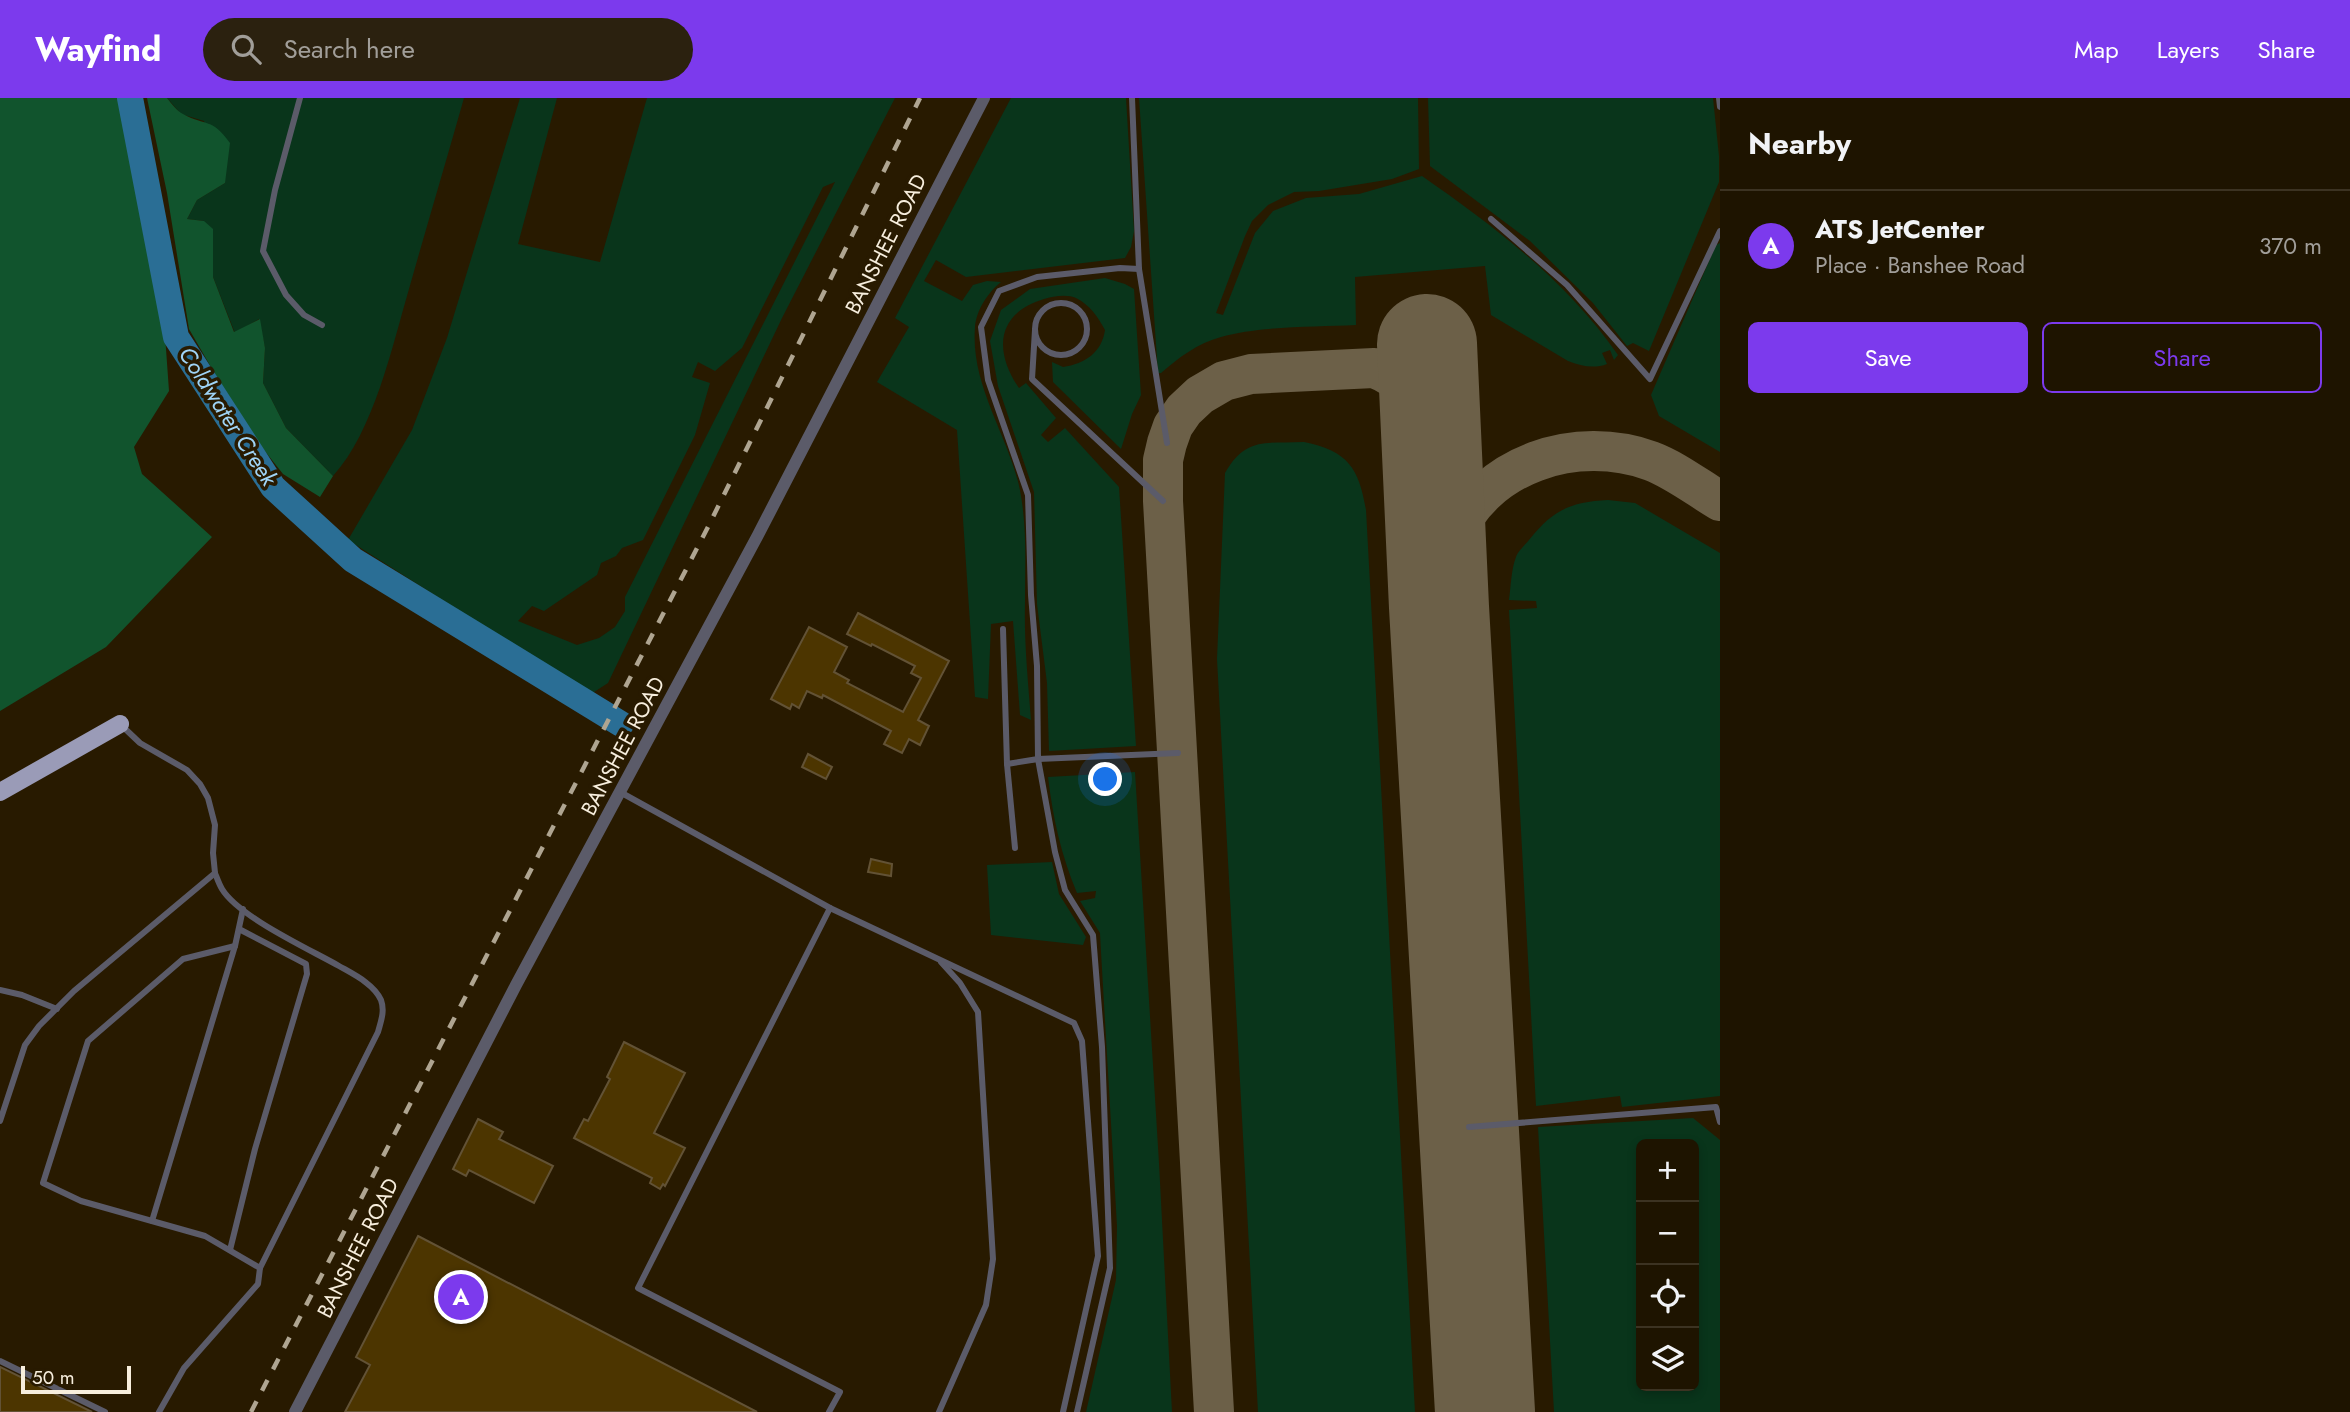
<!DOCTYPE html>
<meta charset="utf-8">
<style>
:root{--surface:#1e1400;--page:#2b210f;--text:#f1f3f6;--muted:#a19e99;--line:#3c3322;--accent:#7c3aed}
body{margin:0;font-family:Jost,sans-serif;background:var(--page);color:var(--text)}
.controls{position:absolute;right:21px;bottom:21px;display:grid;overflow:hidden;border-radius:10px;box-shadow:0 4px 10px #0003}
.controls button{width:63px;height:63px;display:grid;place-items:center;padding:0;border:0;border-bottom:2px solid var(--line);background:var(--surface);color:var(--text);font:35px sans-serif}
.scale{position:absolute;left:21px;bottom:18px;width:110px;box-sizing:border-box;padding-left:7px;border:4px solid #f7eedd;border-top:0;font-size:19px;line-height:24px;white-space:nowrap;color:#f7eedd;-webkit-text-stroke:5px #281a00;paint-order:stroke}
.you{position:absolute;left:1106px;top:682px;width:24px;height:24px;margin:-18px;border:5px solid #fff;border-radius:50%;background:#1a73e8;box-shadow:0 0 0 10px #1a73e833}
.badge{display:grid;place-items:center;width:46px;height:46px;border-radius:50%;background:var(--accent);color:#fff;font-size:23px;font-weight:700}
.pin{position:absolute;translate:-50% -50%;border:4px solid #fff;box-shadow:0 2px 7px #0006}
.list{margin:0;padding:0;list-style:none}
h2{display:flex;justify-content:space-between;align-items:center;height:91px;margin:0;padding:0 28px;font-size:30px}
h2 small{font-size:23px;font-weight:400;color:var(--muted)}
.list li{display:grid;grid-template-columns:46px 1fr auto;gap:21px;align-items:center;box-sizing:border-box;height:112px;padding:0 28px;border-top:2px solid var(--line)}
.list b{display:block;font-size:26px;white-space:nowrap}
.list p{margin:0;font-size:23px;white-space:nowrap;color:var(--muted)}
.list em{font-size:23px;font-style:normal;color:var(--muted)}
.actions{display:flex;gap:14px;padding:21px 28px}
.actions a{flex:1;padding:16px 0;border:2px solid var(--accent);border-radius:10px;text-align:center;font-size:24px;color:var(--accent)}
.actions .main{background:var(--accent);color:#fff}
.icon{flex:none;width:38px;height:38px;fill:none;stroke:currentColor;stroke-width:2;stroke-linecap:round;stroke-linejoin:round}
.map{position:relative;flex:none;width:1720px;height:1314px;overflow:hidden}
header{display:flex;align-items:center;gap:42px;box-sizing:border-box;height:98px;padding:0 35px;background:var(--accent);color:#fff}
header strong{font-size:33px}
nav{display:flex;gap:38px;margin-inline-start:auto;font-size:24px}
.search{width:490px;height:63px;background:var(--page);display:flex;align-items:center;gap:18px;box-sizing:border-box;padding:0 24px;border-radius:38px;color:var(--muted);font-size:26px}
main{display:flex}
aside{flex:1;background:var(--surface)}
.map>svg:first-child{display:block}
.green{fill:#09351b;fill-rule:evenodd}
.forest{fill:#11542d}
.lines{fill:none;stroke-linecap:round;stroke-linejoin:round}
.river{stroke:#2a6e95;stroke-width:26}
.taxiway{stroke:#6c6048;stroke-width:40}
.runway{stroke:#6c6048;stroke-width:100}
.building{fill:#4c3500;stroke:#625235;stroke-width:2}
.lane{stroke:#5b5b69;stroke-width:6}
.street{stroke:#5b5b69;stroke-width:12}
.primary{stroke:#9a9bb7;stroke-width:18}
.rail{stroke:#afa591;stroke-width:4.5;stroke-dasharray:12 12;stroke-linecap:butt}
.labels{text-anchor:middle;stroke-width:7;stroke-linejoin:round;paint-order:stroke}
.street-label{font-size:21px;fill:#f7eedd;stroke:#281a00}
.water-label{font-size:23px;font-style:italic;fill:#9fd4f6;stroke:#281a00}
</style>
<header>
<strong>Wayfind</strong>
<div class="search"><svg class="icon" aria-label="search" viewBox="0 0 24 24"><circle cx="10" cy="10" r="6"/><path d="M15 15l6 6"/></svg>Search here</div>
<nav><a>Map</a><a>Layers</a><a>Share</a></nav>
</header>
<main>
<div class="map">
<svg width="1720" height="1314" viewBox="0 0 1720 1314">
<rect width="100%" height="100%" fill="#281a00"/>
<g class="green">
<path d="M167,0H464C446,64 427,127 409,191C392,249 374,333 333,378L286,330L263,285L265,250L259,221L235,235L213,179L204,123L187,121L197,102L225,85L204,23L181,16Z"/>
<path d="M520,0H557L518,146L600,164L647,0H895L782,220L608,585L591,596L348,442L412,332L447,240ZM835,84L625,499V513L615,529L599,540L577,547L518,523L532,508L544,513L597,477L601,465L616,458L622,450L643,442L695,337L710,285L692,279L698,264L715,273L742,250L823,89Z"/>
<path d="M1011,0H1126L1134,133L1131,149L1125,160L966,179L936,162L924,183L962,203L973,187L987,183L1001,184C988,194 976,213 975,229C970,290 1012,342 1021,398C1027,433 1025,470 1025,505C1024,544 1028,583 1031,622L1020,617L1013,523L991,526L988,601L975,599L957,332L877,284L909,229L895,220Z"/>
<path d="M1139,0H1418L1419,71L1392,81L1319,93L1294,94L1268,107L1252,123L1245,138L1216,215L1223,217L1255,135L1273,113L1306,100L1359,96L1422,78C1495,129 1567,183 1618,257L1614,262L1610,252L1602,255L1607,266C1594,271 1581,268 1568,263L1491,217L1485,168L1355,179L1356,227C1316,229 1258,228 1221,239C1198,245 1178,260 1161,275H1158Z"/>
<polygon points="1428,0 1713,0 1719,58 1719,84 1649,253 1633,245 1627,248 1593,205 1530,143 1430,68"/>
<polygon points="1720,145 1720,354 1659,318 1651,297 1716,147"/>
<path d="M1105,180L1125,186L1134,191L1141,297L1132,316L1121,351L1053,284L1052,264L1063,269C1085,266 1102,254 1105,232C1098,219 1090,207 1076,200C1068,196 1053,198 1044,201C997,215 993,252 1019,290L1026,285L1056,320L1041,337L1048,344L1065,330L1119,389L1136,648L1049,653L1047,585L1037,506L1034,394L998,288L990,243L1001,212L1030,191Z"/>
<path d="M1304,344C1348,353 1359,370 1366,412L1415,1314H1258L1217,561L1225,375C1246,338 1266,346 1304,344Z"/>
<path d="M1608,402L1635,405L1720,455V998L1622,1009L1620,998L1536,1008L1509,512L1537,510L1536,503L1509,502C1511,488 1511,472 1516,459C1518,453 1525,447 1529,442C1553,412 1570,404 1608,402Z"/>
<path d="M1135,674L1159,1065L1172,1314H1086L1116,1182L1117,1128L1101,854L1100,835L1080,803L1095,800L1096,793L1077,795C1061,757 1053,720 1048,679Z"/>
<polygon points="1052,764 1059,796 1086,839 1083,847 991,837 987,767"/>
<path d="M1693,1020L1720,1042V1314H1554L1538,1029ZM1641,1046H1694V1288H1641Z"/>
</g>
<g class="forest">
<polygon points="0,0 119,0 144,118 165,237 169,293 134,349 142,376 212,439 106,549 0,613"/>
<path d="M147,0H167C171,5 177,13 183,16C207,29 211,19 230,45L225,85L197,102L187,121L204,123L213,131V179L234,234L260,221L265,250L263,285L286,330L333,378L320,399L283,376L245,328L189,231L167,95Z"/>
</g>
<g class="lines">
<polyline class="river" points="130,0 176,239 273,389 353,462 621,626"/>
<g class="taxiway">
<path d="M1439,509C1443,486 1444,462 1453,441C1484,365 1577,336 1651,363C1675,372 1698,390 1720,403"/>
<path d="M1214,1314L1163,403V362L1167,345L1173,328L1184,312L1200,297L1224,283L1251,276L1374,270C1401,280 1417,300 1431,325"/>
</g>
<polyline class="runway" points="1427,246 1439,509 1485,1314"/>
</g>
<g class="building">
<polygon points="858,515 949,563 918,622 929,628 920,647 909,641 902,655 884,646 891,633 823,597 822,600 807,593 799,610 792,606 790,611 771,601 809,529 847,549 834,574 849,582 847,585 903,614 921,580 911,575 915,568 872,546 871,548 847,536"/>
<polygon points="808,656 832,669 826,681 802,669"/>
<polygon points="871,761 892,766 891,778 868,774"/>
<polygon points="624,944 685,975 654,1035 685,1050 665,1088 663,1086 660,1091 650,1085 652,1080 574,1040 584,1021 588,1023 610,981 607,979"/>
<polygon points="478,1021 503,1034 499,1041 553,1068 534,1105 469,1072 466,1078 453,1071"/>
<polygon points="418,1138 757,1314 345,1314 370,1267 356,1259"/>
<polygon points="0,1269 92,1314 0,1314"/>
</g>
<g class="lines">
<g class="lane">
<polyline points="300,0 275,92 263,153 286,197 304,217 322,227"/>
<polyline points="1132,0 1139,171 1167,345"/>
<polyline points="1719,0 1720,9"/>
<polyline points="1491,121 1567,187 1650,281 1720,133"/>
<polyline points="1139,171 1120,170 1037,179 999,193 981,229 988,282 1028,397 1031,497 1037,568 1038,661 1178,655"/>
<circle cx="1061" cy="231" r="26"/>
<polyline points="1035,232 1032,281 1163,403"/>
<polyline points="1003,531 1007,666 1038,661 1055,754 1065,792 1093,837 1102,949 1110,1170 1077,1314"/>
<polyline points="1007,666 1015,750"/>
<polyline points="620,694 830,810 638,1190 840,1294 829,1314"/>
<path d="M215,775C217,780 219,786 222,791C239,819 309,851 339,868C353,876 374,886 381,902C385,913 381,923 378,934L260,1170L205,1138L81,1103L43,1085L88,943L183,861L235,848"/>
<polyline points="830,810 1074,925 1082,943 1098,1158 1063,1314"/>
<polyline points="0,892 22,897 57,911"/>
<polyline points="0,1023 25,947 39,928 74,893 215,775 213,755 215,727 208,700 200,686 187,672 140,645 120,626"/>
<polyline points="1469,1029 1716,1009 1720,1024"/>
<polyline points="152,1123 235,848 243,811"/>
<polyline points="230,1152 255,1051 307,876 306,866 239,831"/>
<polyline points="0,1263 105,1314"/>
<polyline points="159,1314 184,1270 258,1186 260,1170"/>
<polyline points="939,1314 986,1207 993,1161 978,914 960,885 941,864"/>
</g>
<polyline class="street" points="295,1314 516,887 758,437 984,0"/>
<polyline class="primary" points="0,694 120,626"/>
<polyline class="rail" points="251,1314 709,427 920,0"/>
</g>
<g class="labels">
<g class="street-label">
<text transform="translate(886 146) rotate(-63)" y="7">BANSHEE ROAD</text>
<text transform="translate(623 648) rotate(-62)" y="7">BANSHEE ROAD</text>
<text transform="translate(358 1150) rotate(-63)" y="7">BANSHEE ROAD</text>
</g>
<g class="water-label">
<text transform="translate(228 318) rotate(57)" y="8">Coldwater Creek</text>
</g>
</g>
</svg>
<div class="controls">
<button>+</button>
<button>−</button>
<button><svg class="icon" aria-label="locate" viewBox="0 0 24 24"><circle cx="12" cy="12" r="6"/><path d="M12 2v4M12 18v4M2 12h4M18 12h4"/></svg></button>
<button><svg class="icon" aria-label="layers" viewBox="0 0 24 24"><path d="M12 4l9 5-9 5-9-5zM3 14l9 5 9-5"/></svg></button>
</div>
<div class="scale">50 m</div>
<div class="you"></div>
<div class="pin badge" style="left:461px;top:1199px">A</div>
</div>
<aside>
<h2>Nearby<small></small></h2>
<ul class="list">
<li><span class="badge">A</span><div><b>ATS JetCenter</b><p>Place · Banshee Road</p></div><em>370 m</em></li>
</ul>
<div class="actions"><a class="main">Save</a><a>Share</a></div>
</aside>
</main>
